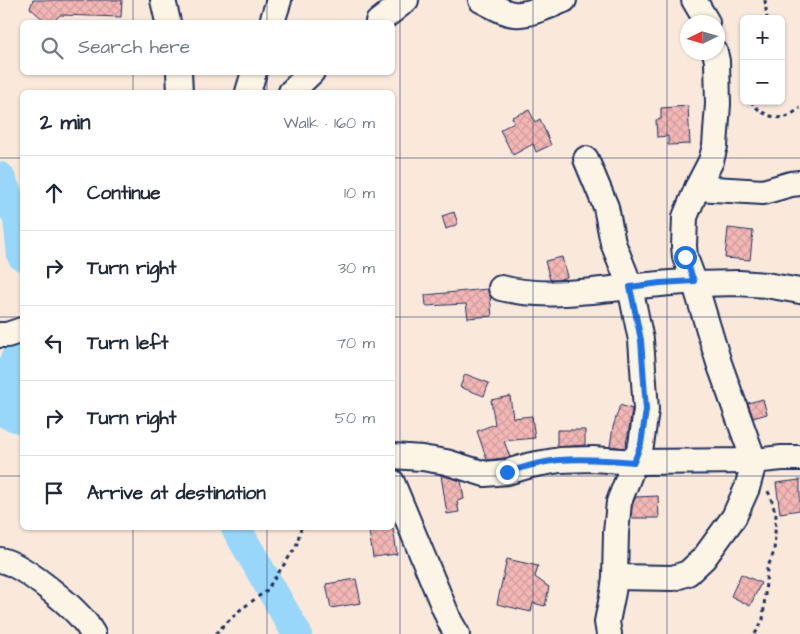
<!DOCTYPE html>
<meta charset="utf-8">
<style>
:root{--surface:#fff;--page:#f6f6f7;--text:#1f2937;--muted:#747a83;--line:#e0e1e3}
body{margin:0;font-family:"Architects Daughter",sans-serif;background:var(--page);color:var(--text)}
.controls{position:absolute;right:15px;top:15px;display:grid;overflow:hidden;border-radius:8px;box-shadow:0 1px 4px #0004}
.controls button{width:45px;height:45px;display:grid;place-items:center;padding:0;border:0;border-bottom:1px solid var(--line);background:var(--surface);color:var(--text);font:25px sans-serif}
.compass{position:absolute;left:680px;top:15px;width:45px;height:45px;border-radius:50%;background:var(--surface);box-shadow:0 1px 4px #0004;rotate:265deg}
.stop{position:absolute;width:15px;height:15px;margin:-11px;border:4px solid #1a73e8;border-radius:50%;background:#fff}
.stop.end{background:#1a73e8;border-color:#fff;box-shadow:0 1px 5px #0008}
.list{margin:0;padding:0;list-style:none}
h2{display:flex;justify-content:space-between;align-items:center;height:65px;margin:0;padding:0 20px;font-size:21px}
h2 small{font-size:16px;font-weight:400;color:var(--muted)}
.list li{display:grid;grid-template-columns:32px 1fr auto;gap:15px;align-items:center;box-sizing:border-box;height:75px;padding:0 20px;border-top:1px solid var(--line)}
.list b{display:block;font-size:19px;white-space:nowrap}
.list em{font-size:16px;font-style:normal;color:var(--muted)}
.icon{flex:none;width:28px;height:28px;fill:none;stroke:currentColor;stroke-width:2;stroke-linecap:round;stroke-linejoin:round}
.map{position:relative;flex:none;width:800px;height:634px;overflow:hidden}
.search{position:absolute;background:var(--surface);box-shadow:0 1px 4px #0004;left:20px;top:20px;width:375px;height:55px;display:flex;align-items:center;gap:12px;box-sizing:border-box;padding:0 18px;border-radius:8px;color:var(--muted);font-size:19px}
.panel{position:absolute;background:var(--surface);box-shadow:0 1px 4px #0004;left:20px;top:90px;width:375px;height:440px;border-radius:8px}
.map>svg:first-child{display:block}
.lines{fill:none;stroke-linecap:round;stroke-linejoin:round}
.river{stroke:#98d7f9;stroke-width:30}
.building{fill:url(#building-cross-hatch);stroke:#1b2f5e}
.minor-casing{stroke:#1b2f5e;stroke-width:28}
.path{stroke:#1b2f5e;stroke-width:3;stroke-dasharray:4 4;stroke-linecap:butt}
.minor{stroke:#fcf5e5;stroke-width:24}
.route{stroke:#1a73e8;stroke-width:6}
.grid{fill:none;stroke:#1b2f5e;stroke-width:1;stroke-opacity:0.55}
</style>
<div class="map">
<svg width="800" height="634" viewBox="0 0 800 634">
<defs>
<pattern id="building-cross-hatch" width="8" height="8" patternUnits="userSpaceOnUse" patternTransform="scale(1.25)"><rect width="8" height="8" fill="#f3b7b5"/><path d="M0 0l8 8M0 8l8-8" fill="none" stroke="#d09e9e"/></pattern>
</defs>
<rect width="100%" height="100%" fill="#fae9db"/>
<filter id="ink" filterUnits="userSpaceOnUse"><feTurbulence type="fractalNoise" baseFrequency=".02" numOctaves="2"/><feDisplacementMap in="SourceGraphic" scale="10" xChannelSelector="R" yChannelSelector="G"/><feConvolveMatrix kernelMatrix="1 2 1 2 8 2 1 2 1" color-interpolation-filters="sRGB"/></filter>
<g filter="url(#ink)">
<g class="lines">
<g class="river">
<polyline points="0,177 18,219 22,256"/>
<polyline points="22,343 8,376 7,414 22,419"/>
<polyline points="236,528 297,634"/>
</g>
</g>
<g class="building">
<polygon points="33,0 122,0 121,17 60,15 53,22 46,22 30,8"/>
<polygon points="688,106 690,144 668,145 668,136 657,137 656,120 661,119 661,108"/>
<polygon points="529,110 535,122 540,119 551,145 536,152 533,144 513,155 500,130 514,122 512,117"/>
<polygon points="454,212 458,224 446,229 442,216"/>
<polygon points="728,228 753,231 750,260 725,258"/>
<polygon points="562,257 567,277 558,280 550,280 545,261"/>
<polygon points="488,289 490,296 492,316 468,318 466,304 426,306 425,295"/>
<polygon points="465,374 489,383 484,396 460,387"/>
<polygon points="510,396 513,418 532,416 535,438 504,441 510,457 487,460 477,431 495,424 491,400"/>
<polygon points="763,399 767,414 753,418 748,403"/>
<polygon points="620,405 632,409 628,435 626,442 627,442 625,448 610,446 613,427"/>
<polygon points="557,430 585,430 585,445 557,447"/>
<polygon points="441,475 461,481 464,499 457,501 459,512 447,514"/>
<polygon points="800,480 800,510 780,513 776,483"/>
<polygon points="658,496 659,518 631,518 632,505 636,497"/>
<polygon points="393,528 397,554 373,557 369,531"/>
<polygon points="507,559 538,566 535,577 549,587 545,606 533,603 531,612 497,604"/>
<polygon points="741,574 761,583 750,606 731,596"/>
<polygon points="356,579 361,603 331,608 326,584"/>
</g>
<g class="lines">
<g class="minor-casing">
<g id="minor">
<polyline points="163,0 168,22"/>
<path d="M481,0C491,5 503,13 514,14C527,16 551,5 564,0"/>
<polyline points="694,0 707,22"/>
<polyline points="272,22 279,0"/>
<polyline points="378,22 406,0"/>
<polyline points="179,72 180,92"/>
<polyline points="248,92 254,72"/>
<polyline points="291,92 312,72"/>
<polyline points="586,159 606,207 613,243 625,273 630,287 641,340 646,410 641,445 619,502 616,533 615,577 613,592 607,622 609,634"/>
<polyline points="697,188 763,192 791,184 800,183"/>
<polyline points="695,284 739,283 766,285 800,291"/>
<path d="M501,288C541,298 581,292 621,288C645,285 670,283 694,281"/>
<polyline points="0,335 7,335 22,330"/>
<polyline points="392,456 422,458 446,462 485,474 507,472 531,465 560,460 593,459 634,462 754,461 782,458 800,458"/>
<polyline points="392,482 450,622 457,634"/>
<path d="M0,560C21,563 70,604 84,621C88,625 90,630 93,634"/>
<polyline points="615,577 673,578 688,573 704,558 734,517 747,488 752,470 754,461 719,363 695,284 685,257 684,246 685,217 697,188 711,161 715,146 718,104 717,61 715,52"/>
</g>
</g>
<g class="path">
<polyline points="765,0 767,19"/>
<path d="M751,101C758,112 773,120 786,117C791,115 796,111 800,108"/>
<polyline points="216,634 221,628 240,610 266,591 296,547 301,528"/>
<polyline points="755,634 763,620 767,569 774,552 776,515 770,495 767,490"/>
</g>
<use href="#minor" class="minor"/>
</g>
</g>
<g class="lines" filter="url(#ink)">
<path class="route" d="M507,472C525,467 543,461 560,460C585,458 610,460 634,462L641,444L646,410L641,340L630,287L660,283L694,281L685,257"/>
</g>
<path class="grid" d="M133,0V22M267,0V22M400,0V634M533,0V634M667,0V634M133,72V92M267,72V92M0,158H22M392,158H800M0,317H22M392,317H800M0,476H22M392,476H800M133,528V634M267,528V634"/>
</svg>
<div class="controls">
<button>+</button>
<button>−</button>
</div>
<svg class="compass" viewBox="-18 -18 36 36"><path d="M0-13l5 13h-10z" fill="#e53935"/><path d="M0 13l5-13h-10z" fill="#747a83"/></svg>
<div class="stop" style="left:685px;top:257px"></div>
<div class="stop end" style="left:507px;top:472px"></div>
<div class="search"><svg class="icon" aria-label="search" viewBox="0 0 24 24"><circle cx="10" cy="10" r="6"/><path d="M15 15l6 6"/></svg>Search here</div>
<section class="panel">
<h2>2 min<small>Walk · 160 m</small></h2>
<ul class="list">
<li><svg class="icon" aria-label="ahead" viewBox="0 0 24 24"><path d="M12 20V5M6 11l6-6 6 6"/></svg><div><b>Continue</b></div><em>10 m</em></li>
<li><svg class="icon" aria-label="right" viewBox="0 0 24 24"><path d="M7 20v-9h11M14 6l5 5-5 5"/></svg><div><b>Turn right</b></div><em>30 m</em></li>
<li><svg class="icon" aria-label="left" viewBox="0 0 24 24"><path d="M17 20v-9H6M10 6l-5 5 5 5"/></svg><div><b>Turn left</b></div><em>70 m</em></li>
<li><svg class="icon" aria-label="right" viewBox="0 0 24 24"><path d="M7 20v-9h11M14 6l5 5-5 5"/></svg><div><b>Turn right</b></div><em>50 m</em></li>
<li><svg class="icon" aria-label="arrive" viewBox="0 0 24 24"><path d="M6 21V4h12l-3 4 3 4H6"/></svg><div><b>Arrive at destination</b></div></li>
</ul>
</section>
</div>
